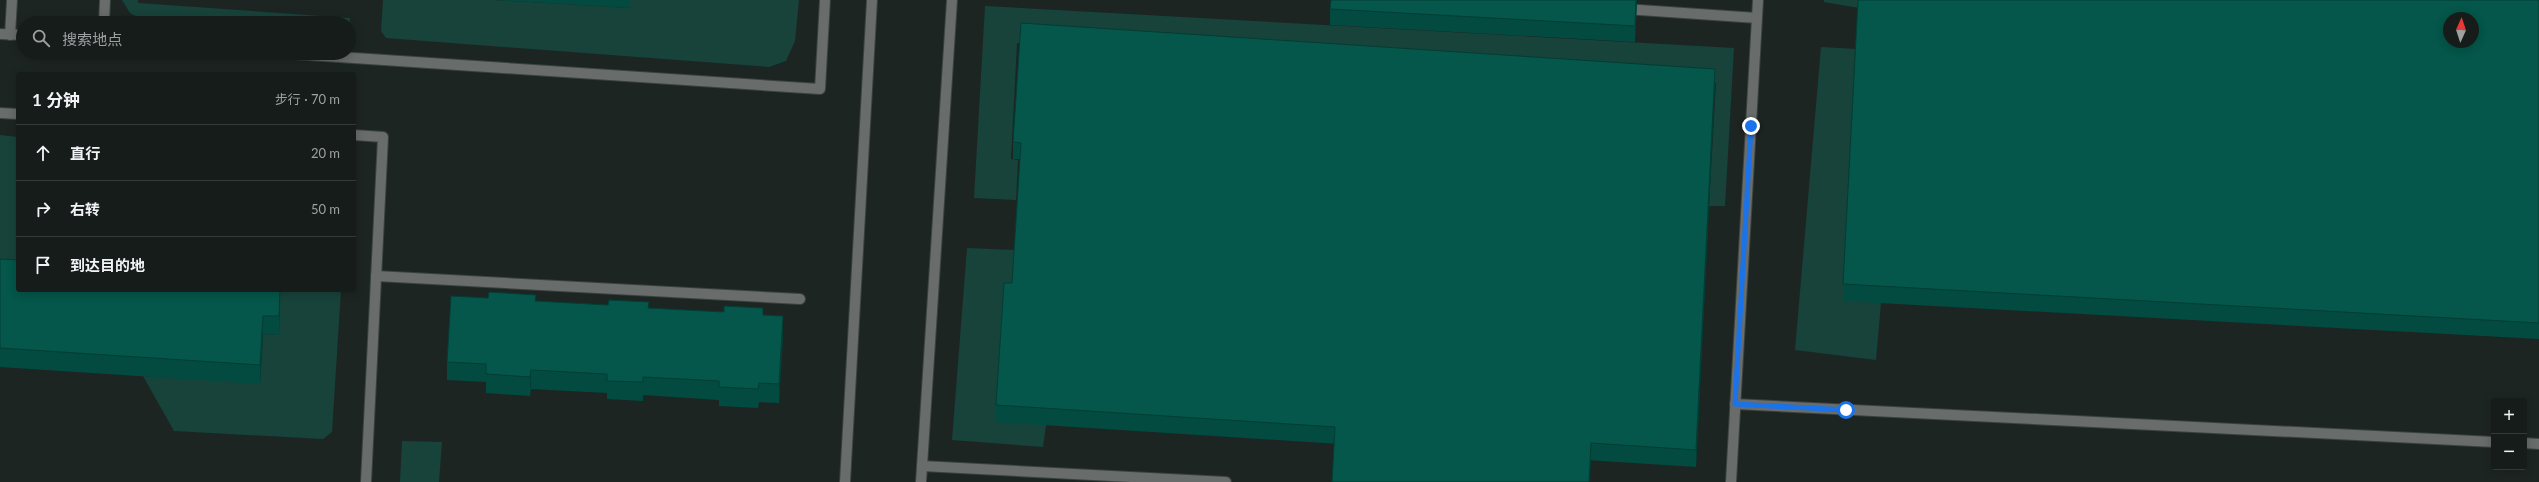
<!DOCTYPE html>
<html lang="zh">
<meta charset="utf-8">
<style>
:root{--surface:#161c1a;--page:#1f2523;--text:#f1f3f6;--muted:#9ea1a2;--line:#353a39}
body{margin:0;font-family:Lato,"Noto Sans SC",sans-serif;background:var(--page);color:var(--text)}
.controls{position:absolute;right:12px;bottom:12px;display:grid;overflow:hidden;border-radius:4px;box-shadow:0 2px 10px #0003}
.controls button{width:36px;height:36px;display:grid;place-items:center;padding:0;border:0;border-bottom:1px solid var(--line);background:var(--surface);color:var(--text);font:20px sans-serif}
.compass{position:absolute;left:2443px;top:12px;width:36px;height:36px;border-radius:50%;background:var(--surface);box-shadow:0 2px 10px #0003;rotate:3deg}
.stop{position:absolute;width:12px;height:12px;margin:-9px;border:3px solid #1a73e8;border-radius:50%;background:#fff}
.stop.end{background:#1a73e8;border-color:#fff;box-shadow:0 1px 4px #0008}
.list{margin:0;padding:0;list-style:none}
h2{display:flex;justify-content:space-between;align-items:center;height:52px;margin:0;padding:0 16px;font-size:17px}
h2 small{font-size:13px;font-weight:400;color:var(--muted)}
.list li{display:grid;grid-template-columns:26px 1fr auto;gap:12px;align-items:center;box-sizing:border-box;height:56px;padding:0 16px;border-top:1px solid var(--line)}
.list b{display:block;font-size:15px;white-space:nowrap}
.list em{font-size:13px;font-style:normal;color:var(--muted)}
.icon{flex:none;width:22px;height:22px;fill:none;stroke:currentColor;stroke-width:2;stroke-linecap:round;stroke-linejoin:round}
.map{position:relative;flex:none;width:2539px;height:482px;overflow:hidden}
.search{position:absolute;background:var(--surface);box-shadow:0 2px 10px #0003;left:16px;top:16px;width:340px;height:44px;display:flex;align-items:center;gap:10px;box-sizing:border-box;padding:0 14px;border-radius:22px;color:var(--muted);font-size:15px}
.panel{position:absolute;background:var(--surface);box-shadow:0 2px 10px #0003;left:16px;top:72px;width:340px;height:220px;border-radius:4px}
.map>svg:first-child{display:block}
.green{fill:#17433b}
.lines{fill:none;stroke-linecap:round;stroke-linejoin:round}
.lane-casing{stroke:#3a413f;stroke-width:12}
.street-casing{stroke:#3a413f;stroke-width:12}
.lane{stroke:#686c6b;stroke-width:10}
.street{stroke:#686c6b;stroke-width:10}
.wall{fill:#034b40}
.shaded-wall{fill:#033d34}
.building{fill:#04574a;stroke:#033d34;fill-rule:evenodd}
.route{stroke:#1a73e8;stroke-width:5}
</style>
<div class="map">
<svg width="2539" height="482" viewBox="0 0 2539 482">
<rect width="100%" height="100%" fill="#1d2523"/>
<g class="green">
<polygon points="122,0 138,0 138,3 350,18 349,25 349,23 149,23 130,13"/>
<polygon points="383,0 494,0 630,8 630,0 799,0 795,41 786,61 769,67 386,38 381,31"/>
<polygon points="1824,0 1859,0 1859,8 1824,2"/>
<polygon points="985,6 1734,48 1725,206 1709,206 1716,83 1017,43 1011,159 1018,160 1016,200 974,198"/>
<polygon points="1821,47 1857,49 1881,303 1876,360 1795,350"/>
<polygon points="0,135 18,137 18,279 0,278"/>
<polygon points="967,248 1015,250 1046,425 1043,447 952,440"/>
<polygon points="190,290 341,290 332,432 323,439 174,431 143,376 260,383 263,334 279,335"/>
<polygon points="402,441 442,442 439,482 400,482"/>
</g>
<g class="lines">
<g class="lane-casing">
<g id="lane">
<polyline points="1625,9 1757,18"/>
<polyline points="0,113 18,114"/>
<polyline points="354,135 383,137 366,482"/>
<polyline points="376,276 800,299"/>
<polyline points="1735,404 2494,442"/>
<polyline points="2524,443 2539,444"/>
<polyline points="922,466 1226,482"/>
<polyline points="845,482 872,0"/>
<polyline points="921,482 952,0"/>
<polyline points="1731,482 1758,0"/>
</g>
</g>
<g class="street-casing">
<g id="street">
<polyline points="104,23 105,0"/>
<polyline points="0,34 23,35"/>
<polyline points="10,35 12,0"/>
<polyline points="279,53 820,89 825,0"/>
</g>
</g>
<use href="#lane" class="lane"/>
<use href="#street" class="street"/>
</g>
<g class="wall">
<polygon points="494,0 630,0 630,8"/>
<polygon points="1637,0 1635,42 1330,25 1330,9"/>
<polygon points="2539,0 2539,339 1843,301 1843,284"/>
<polygon points="1715,85 1696,467 996,422 996,405 1012,283 1020,159 1013,159 1013,142"/>
<polygon points="0,259 280,305 279,335 263,334 260,384 0,367"/>
<polygon points="536,301 763,315 783,335 779,403 759,402 758,408 719,406 719,400 643,395 643,401 607,399 607,393 531,389 530,396 486,393 486,382 447,380 447,362"/>
</g>
<g class="shaded-wall">
<polygon points="1636,0 1637,0 1635,42 1635,26"/>
<polygon points="1715,69 1715,85 1696,467 1696,450"/>
<polygon points="280,290 280,305 279,335 279,316"/>
<polygon points="263,316 263,334 260,384 260,365"/>
<polygon points="783,316 783,335 779,403 779,384"/>
<polygon points="531,370 531,389 530,396 530,377"/>
<polygon points="1591,443 1591,460 1590,482 1589,482"/>
</g>
<g class="building">
<polygon points="1331,0 1636,0 1635,26 1330,9"/>
<path d="M1858,0H2539V323L1843,284ZM2449,18H2473V42H2449Z"/>
<polygon points="1021,23 1715,69 1696,450 1591,443 1589,482 1332,482 1335,427 996,405 1004,283 1012,283 1021,143 1013,142"/>
<polygon points="0,259 18,260 18,290 280,290 279,316 263,316 260,365 0,348"/>
<polygon points="489,292 536,295 535,301 608,305 609,300 649,302 648,308 724,312 724,306 763,308 763,315 783,316 779,384 759,383 758,389 719,387 719,381 643,377 643,382 607,381 607,374 531,370 530,377 486,374 486,364 447,362 451,296 488,298"/>
</g>
<g class="lines">
<polyline class="route" points="1751,126 1735,404 1846,410"/>
</g>
</svg>
<div class="controls">
<button>+</button>
<button>−</button>
</div>
<svg class="compass" viewBox="-18 -18 36 36"><path d="M0-13l5 13h-10z" fill="#e53935"/><path d="M0 13l5-13h-10z" fill="#9ea1a2"/></svg>
<div class="stop" style="left:1846px;top:410px"></div>
<div class="stop end" style="left:1751px;top:126px"></div>
<div class="search"><svg class="icon" aria-label="search" viewBox="0 0 24 24"><circle cx="10" cy="10" r="6"/><path d="M15 15l6 6"/></svg>搜索地点</div>
<section class="panel">
<h2>1 分钟<small>步行 · 70 m</small></h2>
<ul class="list">
<li><svg class="icon" aria-label="ahead" viewBox="0 0 24 24"><path d="M12 20V5M6 11l6-6 6 6"/></svg><div><b>直行</b></div><em>20 m</em></li>
<li><svg class="icon" aria-label="right" viewBox="0 0 24 24"><path d="M7 20v-9h11M14 6l5 5-5 5"/></svg><div><b>右转</b></div><em>50 m</em></li>
<li><svg class="icon" aria-label="arrive" viewBox="0 0 24 24"><path d="M6 21V4h12l-3 4 3 4H6"/></svg><div><b>到达目的地</b></div></li>
</ul>
</section>
</div>
